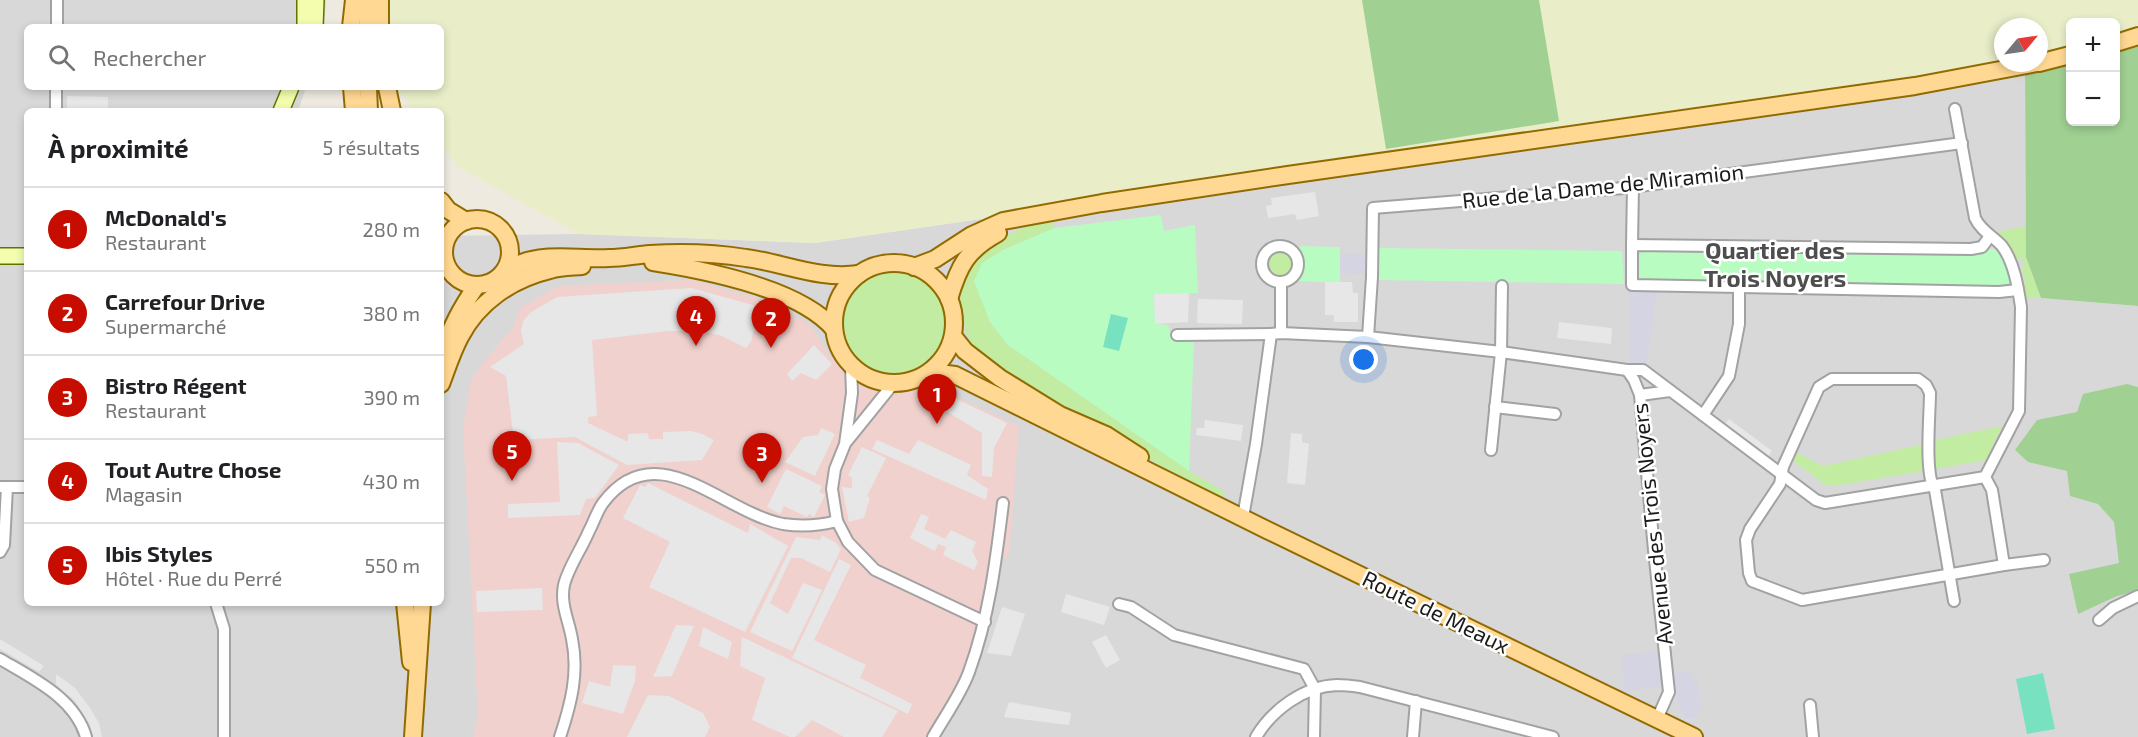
<!DOCTYPE html>
<html lang="fr">
<meta charset="utf-8">
<style>
:root{--surface:#fff;--page:#f2f2f2;--text:#202124;--muted:#757577;--line:#e0e0e0;--accent:#c60d00}
body{margin:0;font-family:"Exo 2",sans-serif;background:var(--page);color:var(--text)}
.controls{position:absolute;right:18px;top:18px;display:grid;overflow:hidden;border-radius:9px;box-shadow:0 3px 9px #0003}
.controls button{width:54px;height:54px;display:grid;place-items:center;padding:0;border:0;border-bottom:2px solid var(--line);background:var(--surface);color:var(--text);font:30px sans-serif}
.compass{position:absolute;left:1994px;top:18px;width:54px;height:54px;border-radius:50%;background:var(--surface);box-shadow:0 3px 9px #0003;rotate:61deg}
.you{position:absolute;left:1364px;top:360px;width:21px;height:21px;margin:-15px;border:4px solid #fff;border-radius:50%;background:#1a73e8;box-shadow:0 0 0 9px #1a73e833}
.badge{display:grid;place-items:center;width:39px;height:39px;border-radius:50%;background:var(--accent);color:#fff;font-size:20px;font-weight:700}
.pin{position:absolute;translate:-50% -50px;filter:drop-shadow(0 2px 3px #0008)}
.pin::after{content:'';position:absolute;top:32px;width:21px;height:18px;background:inherit;clip-path:polygon(0 0,100% 0,50% 100%)}
.list{margin:0;padding:0;list-style:none}
h2{display:flex;justify-content:space-between;align-items:center;height:78px;margin:0;padding:0 24px;font-size:26px}
h2 small{font-size:20px;font-weight:400;color:var(--muted)}
.list li{display:grid;grid-template-columns:39px 1fr auto;gap:18px;align-items:center;box-sizing:border-box;height:84px;padding:0 24px;border-top:2px solid var(--line)}
.list b{display:block;font-size:22px;white-space:nowrap}
.list p{margin:0;font-size:20px;white-space:nowrap;color:var(--muted)}
.list em{font-size:20px;font-style:normal;color:var(--muted)}
.icon{flex:none;width:33px;height:33px;fill:none;stroke:currentColor;stroke-width:2;stroke-linecap:round;stroke-linejoin:round}
.map{position:relative;flex:none;width:2138px;height:737px;overflow:hidden}
.search{position:absolute;background:var(--surface);box-shadow:0 3px 9px #0003;left:24px;top:24px;width:420px;height:66px;display:flex;align-items:center;gap:15px;box-sizing:border-box;padding:0 21px;border-radius:9px;color:var(--muted);font-size:22px}
.panel{position:absolute;background:var(--surface);box-shadow:0 3px 9px #0003;left:24px;top:108px;width:420px;height:498px;border-radius:9px}
.map>svg:first-child{display:block}
.residential{fill:#d9d8d8}
.commercial{fill:#f0d1cd}
.farmland{fill:#e9eec9;fill-rule:evenodd}
.grass{fill:#c1eca1}
.forest{fill:#a0d092}
.park{fill:#b8fcc2}
.pitch{fill:#78e2c0}
.parking{fill:#e7e7e7}
.plaza{fill:#d5d4e3}
.lines{fill:none;stroke-linecap:round;stroke-linejoin:round}
.minor-casing{stroke:#a2a2a2;stroke-width:14}
.secondary-casing{stroke:#607400;stroke-width:18}
.primary-casing{stroke:#926b00;stroke-width:20}
.minor{stroke:#fff;stroke-width:10}
.secondary{stroke:#f4fdae;stroke-width:15}
.primary{stroke:#ffd893;stroke-width:16}
.labels{text-anchor:middle;stroke-width:5;stroke-linejoin:round;paint-order:stroke}
.street-label{font-size:22px;fill:#1b1b1b;stroke:#fff}
.neighbourhood-label{font-size:24px;font-weight:bold;fill:#4e4e4e;stroke:#fff}
</style>
<div class="map">
<svg width="2138" height="737" viewBox="0 0 2138 737">
<rect width="100%" height="100%" fill="#eeeae0"/>
<polygon class="residential" points="0,0 326,0 324,27 27,27 27,87 306,87 298,111 27,111 27,603 441,603 441,236 578,234 815,243 2025,68 2026,257 2041,298 2138,306 2138,737 0,737"/>
<polygon class="commercial" points="693,280 763,300 811,325 829,355 843,372 868,389 895,395 931,385 1019,426 1009,554 999,563 952,715 939,737 473,737 478,715 463,428 471,380 484,361 512,329 520,308 558,286"/>
<path class="farmland" d="M389,0H2138V40L2116,45V22H2070V56L2025,68L814,243L578,234L457,166L441,145V111H415L396,87H441V27H384ZM2003,27H2039V63H2003Z"/>
<g class="grass">
<polygon points="1052,219 1054,228 1005,249 974,281 990,322 1008,345 1189,471 1225,492 1221,500 1158,465 1143,453 1062,409 996,366 973,347 966,333 959,294 962,275 977,254 999,239 1027,226"/>
<polygon points="2026,226 2026,257 2041,298 2026,297 2022,284 2026,283 2021,268 2024,267 2023,259 2014,258 1993,233"/>
<circle cx="1280" cy="263" r="14"/>
<circle cx="894" cy="323" r="54"/>
<polygon points="2002,426 1986,460 1935,469 1935,440"/>
<polygon points="1925,444 1924,471 1833,486 1827,486 1793,461 1798,453 1823,466"/>
</g>
<g class="forest">
<polygon points="1362,0 1539,0 1559,121 1386,149"/>
<polygon points="2138,40 2138,306 2041,298 2026,257 2025,68 2070,56 2070,122 2116,122 2116,45"/>
<polygon points="2127,384 2138,387 2138,591 2117,596 2078,614 2069,574 2119,563 2114,522 2098,504 2070,496 2067,471 2028,462 2015,450 2037,420 2077,412 2083,394"/>
</g>
<g class="park">
<polygon points="1161,215 1164,231 1195,225 1198,293 1154,294 1155,324 1168,325 1174,340 1194,342 1189,471 1008,345 990,322 974,281 982,263 1003,250 1054,228"/>
<polygon points="1300,246 1340,247 1340,283 1296,281 1302,268"/>
<polygon points="1379,248 1622,251 1624,284 1379,280"/>
<path d="M1987,249H1994C2005,258 2010,271 2009,284L2004,287L1639,281L1637,257L1643,251L1976,253Z"/>
</g>
<g class="pitch">
<polygon points="1111,314 1128,318 1119,351 1103,347"/>
<polygon points="2043,673 2055,729 2027,734 2016,679"/>
</g>
<g class="parking">
<polygon points="67,96 108,97 108,111 67,111"/>
<polygon points="1315,192 1319,216 1297,220 1295,214 1268,218 1266,206 1272,205 1271,198"/>
<polygon points="1325,282 1352,282 1353,293 1358,293 1358,322 1334,322 1334,315 1325,315"/>
<polygon points="691,288 760,307 751,342 746,348 722,336 702,331 668,331 592,340 597,416 588,417 588,423 626,441 628,441 628,434 648,433 649,439 663,439 663,432 691,431 702,434 714,440 702,460 627,465 575,437 514,440 506,376 490,367 524,344 521,331 523,321 531,312 557,297"/>
<polygon points="1189,293 1188,322 1155,324 1154,294"/>
<polygon points="1198,299 1243,300 1242,324 1197,323"/>
<polygon points="1559,322 1612,328 1611,344 1557,338"/>
<polygon points="814,345 832,364 816,380 801,373 792,381 787,374"/>
<polygon points="933,388 1007,423 994,448 992,477 982,476 982,433 928,400"/>
<polygon points="1729,419 1772,451 1768,457 1724,425"/>
<polygon points="1205,420 1243,425 1241,441 1196,435 1197,428 1204,428"/>
<polygon points="821,428 835,434 815,476 785,462 803,437 818,435"/>
<polygon points="1291,433 1302,434 1302,442 1309,444 1305,485 1287,483"/>
<polygon points="877,440 909,454 918,440 971,465 967,475 988,489 986,500 872,449"/>
<polygon points="557,442 578,443 619,465 595,498 586,499 580,515 508,518 508,504 560,502"/>
<polygon points="862,447 886,458 867,496 870,498 864,518 849,522 842,487 852,488 852,478 848,475"/>
<polygon points="786,469 822,486 819,492 825,495 814,517 809,514 807,517 784,506 780,514 767,507"/>
<polygon points="648,483 748,533 750,524 788,546 745,632 649,587 670,542 623,518 640,485 645,487"/>
<polygon points="921,514 929,517 924,529 945,539 951,530 976,542 972,551 978,562 974,570 943,555 946,547 938,544 935,551 910,538"/>
<polygon points="822,535 836,543 841,549 830,572 801,558 791,558 770,603 788,614 803,583 822,590 792,651 750,632 796,537 820,540"/>
<polygon points="839,559 851,565 814,640 866,665 860,678 912,704 908,714 792,658"/>
<polygon points="542,588 543,610 477,612 476,591"/>
<polygon points="1066,594 1110,607 1104,625 1061,612"/>
<polygon points="1002,607 1025,614 1011,656 987,653"/>
<polygon points="676,625 694,626 672,676 653,677"/>
<polygon points="703,627 732,642 728,659 699,646"/>
<polygon points="1106,635 1120,660 1106,668 1092,642"/>
<polygon points="742,637 898,711 882,737 844,737 812,720 795,737 790,737 752,720 765,678 740,666"/>
<polygon points="0,639 44,666 39,672 0,649"/>
<polygon points="613,665 636,666 635,681 623,714 582,703 589,681 610,687"/>
<polygon points="56,674 75,688 90,708 99,723 102,737 93,737 90,725 75,701 56,685"/>
<polygon points="648,695 669,696 703,713 710,727 705,737 627,737"/>
<polygon points="1009,702 1071,713 1069,725 1004,717"/>
</g>
<g class="plaza">
<polygon points="1340,254 1366,255 1366,274 1340,273"/>
<polygon points="1629,292 1657,292 1646,364 1630,362"/>
<polygon points="1659,651 1662,687 1624,691 1622,655"/>
<polygon points="1691,670 1692,679 1697,679 1701,712 1697,713 1697,718 1686,719 1677,702 1675,673"/>
</g>
<g class="lines">
<g class="minor-casing">
<g id="minor">
<polyline points="57,27 57,0"/>
<polyline points="56,111 56,87"/>
<polyline points="1990,236 1982,247 1971,249 1632,245 1632,285 1999,292 2018,290"/>
<polyline points="1632,245 1633,186"/>
<circle cx="1280" cy="264" r="18"/>
<polyline points="1281,333 1281,282"/>
<polyline points="1177,335 1271,334"/>
<polyline points="1368,337 1372,277 1373,208 1624,188 1962,143"/>
<polyline points="851,366 852,393 845,444 835,469 832,489 837,521 848,542 875,570 985,622"/>
<polyline points="1627,370 1634,380 1640,395 1654,550 1669,692 1657,719"/>
<polyline points="1640,395 1670,391"/>
<polyline points="1495,407 1555,414"/>
<polyline points="1703,415 1729,376 1739,324 1739,288"/>
<polyline points="847,441 893,384"/>
<polyline points="1491,450 1501,352 1502,286"/>
<polyline points="1985,477 1992,490 2004,565"/>
<polyline points="0,487 27,487"/>
<path d="M1243,517L1256,444L1271,334L1281,333L1368,337L1501,352L1627,370H1643L1816,500L1825,503L1985,477L2019,411L2021,307C2018,287 2014,262 2002,246C1993,236 1981,231 1975,218L1955,109"/>
<polyline points="0,552 4,545 7,487"/>
<path d="M1954,601L1935,490C1924,475 1930,414 1930,393L1926,385L1918,379H1832L1819,387L1783,467L1780,484L1750,529L1746,540L1749,573L1752,581L1802,600L2004,565L2044,560"/>
<polyline points="216,603 224,629 224,737"/>
<polyline points="1119,604 1131,607 1174,635 1304,669 1315,689"/>
<polyline points="2099,620 2113,608 2138,596"/>
<path d="M0,659C32,678 75,698 86,737"/>
<polyline points="1810,705 1813,737"/>
<path d="M560,737C571,704 579,673 572,639C569,621 560,604 564,585C568,568 582,548 589,531C594,522 597,511 603,503C656,432 722,512 783,524C802,527 818,526 837,521"/>
<path d="M933,737C945,716 961,694 969,672C989,617 996,561 1003,503"/>
<path d="M1256,737C1272,710 1304,686 1337,685C1345,685 1353,686 1360,687L1553,737"/>
<polyline points="1314,737 1315,689"/>
<polyline points="1413,737 1416,701"/>
</g>
</g>
<g class="secondary-casing">
<g id="secondary">
<polyline points="305,0 305,27"/>
<polyline points="315,27 316,0"/>
<polyline points="281,111 291,87"/>
<polyline points="0,256 27,256"/>
</g>
</g>
<g class="primary-casing">
<g id="primary">
<polyline points="351,27 354,0"/>
<polyline points="367,27 369,0"/>
<polyline points="380,27 380,0"/>
<polyline points="2116,43 2138,36"/>
<polyline points="2039,63 2070,55"/>
<polyline points="352,87 354,111"/>
<polyline points="368,87 369,111"/>
<polyline points="387,87 392,111"/>
<polyline points="441,201 448,210 466,221"/>
<circle cx="477" cy="252" r="33"/>
<path d="M653,262C704,270 799,288 834,329"/>
<circle cx="894" cy="323" r="60"/>
<polyline points="914,267 935,259 972,235 1003,221 1102,203 1288,175 1915,86 2037,63"/>
<path d="M503,273C535,249 572,260 609,258C623,258 636,255 650,254C682,252 715,253 746,258C785,263 819,280 859,274"/>
<path d="M949,299C959,265 967,250 998,233"/>
<polyline points="953,336 965,351 1000,378 1060,415 1106,435 1140,457"/>
<path d="M445,348C451,325 463,305 477,285"/>
<polyline points="931,372 955,375 1267,530 1694,737"/>
<path d="M441,384C447,368 452,352 460,337C478,302 512,279 550,270C560,267 571,267 582,266"/>
<polyline points="405,603 411,662"/>
<polyline points="413,737 422,603"/>
</g>
</g>
<use href="#minor" class="minor"/>
<use href="#secondary" class="secondary"/>
<use href="#primary" class="primary"/>
</g>
<g class="labels">
<g class="street-label">
<text transform="translate(1603 186) rotate(-6)" y="8">Rue de la Dame de Miramion</text>
<text transform="translate(1652 524) rotate(-96)" y="8">Avenue des Trois Noyers</text>
<text transform="translate(1436 612) rotate(26)" y="8">Route de Meaux</text>
</g>
<g class="neighbourhood-label">
<text x="1775" y="259">Quartier des<tspan x="1775" dy="28">Trois Noyers</tspan></text>
</g>
</g>
</svg>
<div class="controls">
<button>+</button>
<button>−</button>
</div>
<svg class="compass" viewBox="-18 -18 36 36"><path d="M0-13l5 13h-10z" fill="#e53935"/><path d="M0 13l5-13h-10z" fill="#757577"/></svg>
<div class="you"></div>
<div class="pin badge" style="left:937px;top:424px">1</div>
<div class="pin badge" style="left:771px;top:348px">2</div>
<div class="pin badge" style="left:762px;top:483px">3</div>
<div class="pin badge" style="left:696px;top:346px">4</div>
<div class="pin badge" style="left:512px;top:481px">5</div>
<div class="search"><svg class="icon" aria-label="search" viewBox="0 0 24 24"><circle cx="10" cy="10" r="6"/><path d="M15 15l6 6"/></svg>Rechercher</div>
<section class="panel">
<h2>À proximité<small>5 résultats</small></h2>
<ul class="list">
<li><span class="badge">1</span><div><b>McDonald's</b><p>Restaurant</p></div><em>280 m</em></li>
<li><span class="badge">2</span><div><b>Carrefour Drive</b><p>Supermarché</p></div><em>380 m</em></li>
<li><span class="badge">3</span><div><b>Bistro Régent</b><p>Restaurant</p></div><em>390 m</em></li>
<li><span class="badge">4</span><div><b>Tout Autre Chose</b><p>Magasin</p></div><em>430 m</em></li>
<li><span class="badge">5</span><div><b>Ibis Styles</b><p>Hôtel · Rue du Perré</p></div><em>550 m</em></li>
</ul>
</section>
</div>
